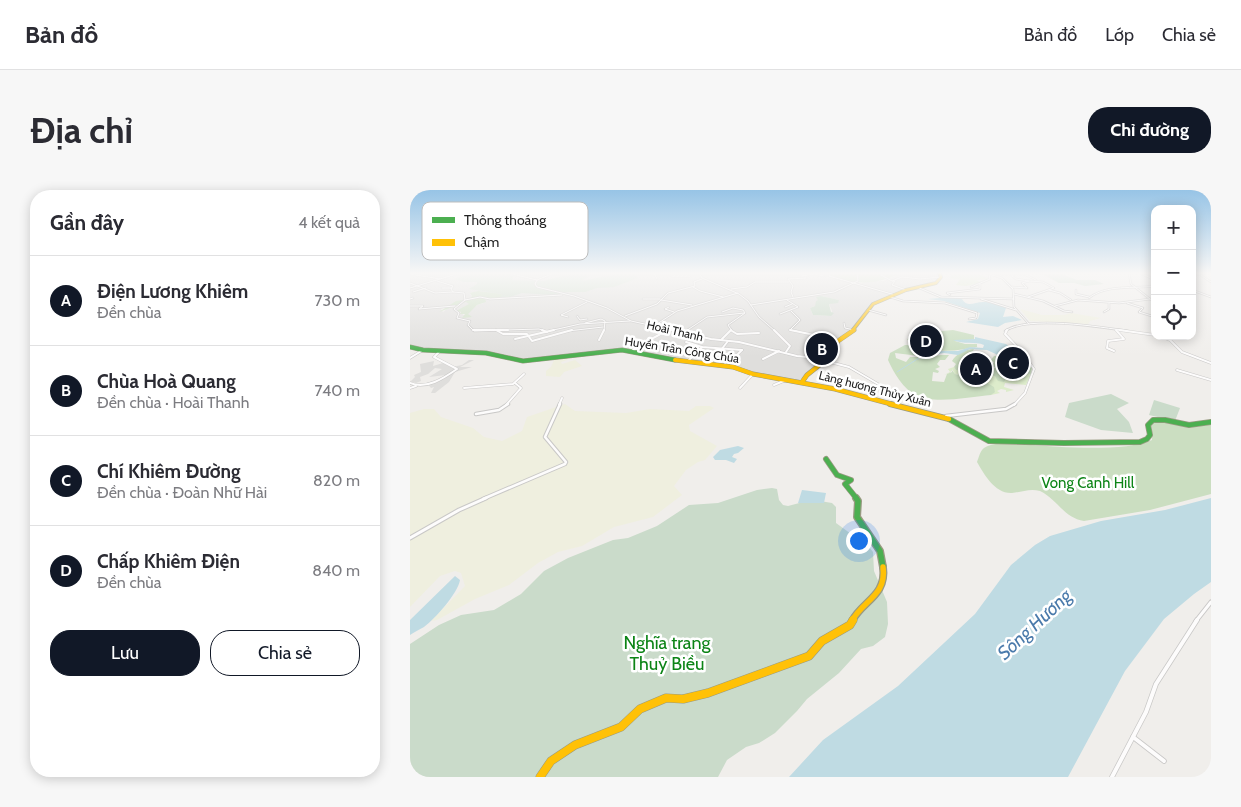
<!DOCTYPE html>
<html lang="vi">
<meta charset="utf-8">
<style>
:root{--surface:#fff;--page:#f7f7f7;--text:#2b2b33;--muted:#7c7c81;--line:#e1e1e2;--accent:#111827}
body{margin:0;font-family:Cabin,sans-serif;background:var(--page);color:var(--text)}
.controls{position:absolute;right:15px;top:15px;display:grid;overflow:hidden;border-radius:10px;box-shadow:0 2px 12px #0003}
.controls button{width:45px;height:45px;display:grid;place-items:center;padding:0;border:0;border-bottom:1px solid var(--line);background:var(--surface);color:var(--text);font:25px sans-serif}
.you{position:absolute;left:448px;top:350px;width:18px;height:18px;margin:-12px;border:4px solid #fff;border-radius:50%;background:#1a73e8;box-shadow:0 0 0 8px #1a73e833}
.badge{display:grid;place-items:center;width:32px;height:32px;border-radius:50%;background:var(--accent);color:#fff;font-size:16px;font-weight:700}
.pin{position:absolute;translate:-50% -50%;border:2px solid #fff;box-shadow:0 1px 5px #0006}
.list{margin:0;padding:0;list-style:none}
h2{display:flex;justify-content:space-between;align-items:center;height:65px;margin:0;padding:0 20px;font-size:21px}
h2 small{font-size:16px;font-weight:400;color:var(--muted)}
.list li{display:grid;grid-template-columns:32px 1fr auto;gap:15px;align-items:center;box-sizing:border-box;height:90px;padding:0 20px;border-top:1px solid var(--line)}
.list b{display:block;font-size:19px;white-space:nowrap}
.list p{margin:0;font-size:16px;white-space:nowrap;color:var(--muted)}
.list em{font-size:16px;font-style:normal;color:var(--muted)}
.actions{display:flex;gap:10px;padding:15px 20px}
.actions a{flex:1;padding:11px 0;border:1px solid var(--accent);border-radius:20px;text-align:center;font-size:18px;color:var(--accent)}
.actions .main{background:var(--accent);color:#fff}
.icon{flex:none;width:28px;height:28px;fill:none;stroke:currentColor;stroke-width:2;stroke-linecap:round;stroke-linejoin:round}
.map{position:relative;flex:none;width:801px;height:587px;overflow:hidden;border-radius:20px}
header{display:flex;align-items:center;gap:30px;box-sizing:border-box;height:70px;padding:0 25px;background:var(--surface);border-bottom:1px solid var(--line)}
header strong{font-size:24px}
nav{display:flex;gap:28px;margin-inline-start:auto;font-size:18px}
.intro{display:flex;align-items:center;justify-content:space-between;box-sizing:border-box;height:120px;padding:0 30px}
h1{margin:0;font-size:35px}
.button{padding:12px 22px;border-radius:20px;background:var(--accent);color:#fff;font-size:18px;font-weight:700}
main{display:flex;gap:30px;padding:0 30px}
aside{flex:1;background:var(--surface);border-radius:20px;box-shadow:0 2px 12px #0003}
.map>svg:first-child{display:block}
.residential{fill:#dfdedc;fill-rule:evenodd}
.farmland{fill:#efefdf}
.grass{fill:#ddeccb}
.forest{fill:#cbdec1}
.cemetery{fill:#cadbca}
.water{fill:#bfdbe3}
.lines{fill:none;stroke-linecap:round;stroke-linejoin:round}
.stream{stroke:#bfdbe3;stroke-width:1}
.street-far4-casing{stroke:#c9c8c7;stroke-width:2.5}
.street-far3-casing{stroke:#c9c8c7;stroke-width:3}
.street-far2-casing{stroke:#c9c8c7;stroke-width:4.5}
.street-far1-casing{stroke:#c9c8c7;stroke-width:5}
.street-casing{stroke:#c9c8c7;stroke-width:5.5}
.fast-far2-casing{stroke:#999a82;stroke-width:5}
.fast-far1-casing{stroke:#999a82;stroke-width:6}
.fast-casing{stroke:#999a82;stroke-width:8}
.slow-far4-casing{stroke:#999a82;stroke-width:4}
.slow-far3-casing{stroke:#999a82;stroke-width:5}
.slow-far2-casing{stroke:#999a82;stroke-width:6}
.slow-far1-casing{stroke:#999a82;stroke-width:8}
.slow-casing{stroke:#999a82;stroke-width:9}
.street-far4{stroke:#fdfcfc;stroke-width:1}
.street-far3{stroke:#fdfcfc;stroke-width:2}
.street-far2{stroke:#fdfcfc;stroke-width:2.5}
.street-far1{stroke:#fdfcfc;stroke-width:3}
.street{stroke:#fdfcfc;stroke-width:4}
.fast-far2{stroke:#4caf50;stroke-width:4}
.fast-far1{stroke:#4caf50;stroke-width:4.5}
.fast{stroke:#4caf50;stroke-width:5.5}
.slow-far4{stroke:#ffc107;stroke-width:2.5}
.slow-far3{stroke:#ffc107;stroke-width:4}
.slow-far2{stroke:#ffc107;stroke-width:4.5}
.slow-far1{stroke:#ffc107;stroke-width:5.5}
.slow{stroke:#ffc107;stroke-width:8}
.labels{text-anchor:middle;stroke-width:5;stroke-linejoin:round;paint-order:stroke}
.far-street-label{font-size:12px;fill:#222;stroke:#fff}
.park-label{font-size:15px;fill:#0c8416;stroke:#fff}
.near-park-label{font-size:18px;fill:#0c8416;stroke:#fff}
.near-water-label{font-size:19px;font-style:italic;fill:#4a7aab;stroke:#fff}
.key{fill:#fff;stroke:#bdbdbd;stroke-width:1}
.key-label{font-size:14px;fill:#222}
</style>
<header>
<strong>Bản đồ</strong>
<nav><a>Bản đồ</a><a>Lớp</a><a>Chia sẻ</a></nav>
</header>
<div class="intro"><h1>Địa chỉ</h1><a class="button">Chỉ đường</a></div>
<main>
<aside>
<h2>Gần đây<small>4 kết quả</small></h2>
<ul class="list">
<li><span class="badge">A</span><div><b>Điện Lương Khiêm</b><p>Đền chùa</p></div><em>730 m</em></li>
<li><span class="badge">B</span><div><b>Chùa Hoà Quang</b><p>Đền chùa · Hoài Thanh</p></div><em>740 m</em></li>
<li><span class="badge">C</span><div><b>Chí Khiêm Đường</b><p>Đền chùa · Đoàn Nhữ Hài</p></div><em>820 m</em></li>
<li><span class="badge">D</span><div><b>Chấp Khiêm Điện</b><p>Đền chùa</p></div><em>840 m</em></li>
</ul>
<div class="actions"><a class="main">Lưu</a><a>Chia sẻ</a></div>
</aside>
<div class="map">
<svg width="801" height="587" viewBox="0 0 801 587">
<rect width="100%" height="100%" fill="#f0eeeb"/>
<g class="residential">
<path d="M0,83H422L450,94L459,91H474L491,83H528L530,89L466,111L438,144L427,151L421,164L388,191L344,183L323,176L276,172L223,160L213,159L114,170L78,162L4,158L0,157ZM60,104L89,108H75L74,113L67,115L55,126L48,121L60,114L56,112L39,117L33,122L31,119L36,117L60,109L62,106ZM411,106L429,110L419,114L422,121L421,126L403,125L400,118L405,116Z"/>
<polygon points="59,170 64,170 50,177 62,177 45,182 39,192 25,203 21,203 24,197 21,198 17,193 35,188 36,185 19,187 32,179 25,178 18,184 10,187 11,191 6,193 0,192 5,187 4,185 11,182 10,174 24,171 23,176 33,173 42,177 52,175"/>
</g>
<g class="farmland">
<polygon points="610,119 632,125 654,125 661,123 691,128 680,131 678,134 620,131"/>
<polygon points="158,167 157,170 151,172 152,174 165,170 172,176 154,182 150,187 136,186 136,181 141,177 145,168"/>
<polygon points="155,214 165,221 216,223 240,219 279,221 286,216 300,216 304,218 279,235 280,241 307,256 295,270 288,272 276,280 264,296 272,305 243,327 204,337 172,356 148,362 128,373 99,395 65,409 27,430 21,431 55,396 51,383 45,381 30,386 0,417 0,223 14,219 24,219 31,227 63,238 74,247 92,251 112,241 117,227"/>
</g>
<g class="grass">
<polygon points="545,83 571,85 579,89 566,90 570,92 569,93 556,96 546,95 550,89 539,88"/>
<polygon points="557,171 554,175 562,177 558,182 561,183 558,186 562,188 569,181 595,189 591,185 592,182 613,187 602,182 621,184 616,195 595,193 594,197 604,200 596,202 596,200 591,199 587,201 590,203 581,205 585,201 571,191 545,184 542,179 540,183 534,185 540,182 538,179 544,177 546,180 555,180 558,178 551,175"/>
</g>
<g class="forest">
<path d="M422,83H491C467,95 445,95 420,86Z"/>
<polygon points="68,101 93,104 90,108 75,108 76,112 67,115 58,124 62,127 52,128 55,124 50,124 51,122 46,121 59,114 56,112 29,122 46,111 60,109 62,106 60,103"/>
<path d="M543,140L564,145V150L545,151L555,154H567V157C552,159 535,164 520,158L523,156L520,154L526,148L515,147L519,148L517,150L509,146L503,151L497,150L501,144Z"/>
<path d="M495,155H503V157L507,155L520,161V162L509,166L485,163L486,168L496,172L500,167H508V169L531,165H539L535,170H530L527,174L530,177L525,179L529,181L528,183L523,182L522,191L534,192L537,184L542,182L541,179L545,184L579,194L584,197L585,202L581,205C561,207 525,214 507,206C493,199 484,183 478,170L480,163Z"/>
<path d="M564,159L563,161L567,162V164L558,167L565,170L564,172L557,171L552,175L558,179L546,180L544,177L546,174L542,171C546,164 555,159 564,159Z"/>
<polygon points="584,166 590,166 596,169 595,170 598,173 593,174 602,180 607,178 604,176 606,173 604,172 618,172 622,178 621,184 602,181 616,187 614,189 592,182 591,185 596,189 594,192 588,191 585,186 572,184 570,181 572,179 583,181 585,177 577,176 579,173 583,174 584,172 580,171"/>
<path d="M749,231L783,237L801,234V304L740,320L674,331C654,328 647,309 630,301C620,298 612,302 602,303C585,304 574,284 567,272C569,267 570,261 574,258C587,250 606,255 620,255C649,257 717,262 742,250L741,235L744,232Z"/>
</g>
<g class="cemetery">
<polygon points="61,83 102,83 104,84 102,90 133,91 157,85 173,83 180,85 172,91 210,83 226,83 228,88 204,97 187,98 175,102 158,102 141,105 112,103 100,107 90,108 92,104 59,99 67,94 67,92 54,92 45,89"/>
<polygon points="630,83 649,83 667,90 685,90 694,94 675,96 664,93 649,93"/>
<polygon points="411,106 429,110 428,113 419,114 421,122 424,123 421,126 403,125 400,118 405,116 406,111 408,110 406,107"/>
<polygon points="701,204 719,213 707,219 719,232 723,243 691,240 655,227 659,213"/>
<polygon points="744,210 770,218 765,231 739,225"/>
<polygon points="362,298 367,299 369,310 373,315 378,316 397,311 410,311 422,313 426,317 426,333 459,357 463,362 464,381 477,412 478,434 475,447 463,456 451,459 429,483 397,509 387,521 365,543 349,553 336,557 317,570 308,587 5,587 0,584 0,454 29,435 51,425 84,420 111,404 134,381 158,368 203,350 218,348 247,336 279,315 308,313 347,300"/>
</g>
<g class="water">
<path d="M541,107L552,109C558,119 565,111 575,112C582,112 589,115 596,118L593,127L603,126L612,130L595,133L588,137L556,132L568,129L570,123L534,111L518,109Z"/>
<path d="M565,147L596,154L607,163V170H599L577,160L560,159L548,165L534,163L508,167L530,161H548L560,157L573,158L574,155C565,151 554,155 543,150L565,149Z"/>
<polygon points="328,256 334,258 328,263 324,264 322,267 327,269 324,273 316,270 305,270 303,267 310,260"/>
<polygon points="392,300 416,303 414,313 388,313"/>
<polygon points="801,308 801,392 784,404 754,429 715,481 658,587 379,587 413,550 488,496 565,424 601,375 625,355 640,346 691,331 755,320"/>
<path d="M45,386L50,390C48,403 25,429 14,437C9,440 4,442 0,445V430Z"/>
</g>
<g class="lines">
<polyline class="stream" points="487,182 509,168"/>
<g class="street-far4-casing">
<g id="street-far4">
<polyline points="98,83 127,90"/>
<polyline points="146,83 165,83"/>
<polyline points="184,83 198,83"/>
<polyline points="244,83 247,89"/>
<polyline points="289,83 292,88 329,104 338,111 349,127 365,141"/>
<polyline points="421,83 419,86 485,105"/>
<polyline points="576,83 592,88 603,99 604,117 619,134"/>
<polyline points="719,83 721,94 740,109"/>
<polyline points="730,83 745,90"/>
<polyline points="0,84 30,89"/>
<polyline points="789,84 801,92"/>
<polyline points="416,85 419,83"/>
<polyline points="471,85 482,91"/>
<polyline points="588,85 616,85 626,90"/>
<polyline points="261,86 280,86"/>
<polyline points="392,86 404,84 413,86"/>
<polyline points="602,86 606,89 619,91 612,93 617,98 602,97"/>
<polyline points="782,86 792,83"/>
<polyline points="127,90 125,94 127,97 164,106 197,118 221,131 266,141"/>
<polyline points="127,90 144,83"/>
<polyline points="27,91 43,96 41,99 43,102 54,103 55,110 44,119 49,123 47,128 60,131 58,135 64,141 129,139 135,141"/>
<polyline points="0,93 25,103 43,102"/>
<polyline points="283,97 290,101 313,107"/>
<polyline points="507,97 531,107 604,109"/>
<polyline points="561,97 580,89 579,84"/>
<polyline points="0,98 50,83"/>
<polyline points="32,98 42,98"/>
<polyline points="321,99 337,97 345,92 379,92"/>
<polyline points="496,100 482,95 485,91 482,91 492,87 510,89 531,87"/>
<polyline points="639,100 650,103 661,110"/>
<polyline points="666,100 666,104 679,107"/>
<polyline points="782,100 801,107"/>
<polyline points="3,102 16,98"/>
<polyline points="604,104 633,111 654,121 662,122"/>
<polyline points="540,105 537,103 570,99 570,94"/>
<polyline points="383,107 381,102 383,96 378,89 396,88"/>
<polyline points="480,107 493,111 535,113 567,123 566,128 559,129"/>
<polyline points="618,107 644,98 633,92 619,91"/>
<path d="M679,108C696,94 724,99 745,96"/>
<polyline points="0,109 3,108"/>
<polyline points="233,109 250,109"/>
<polyline points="571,109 606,120"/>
<polyline points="55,110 70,107 80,109 152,105"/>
<polyline points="251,110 282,115"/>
<polyline points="717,113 733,118 729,122 745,127"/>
<polyline points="341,115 424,102 448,91 447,83"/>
<polyline points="0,116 13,116 9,119 45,116"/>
<polyline points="645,116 668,110 709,113 740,109 745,111"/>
<polyline points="259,117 255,119 264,122"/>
<polyline points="375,117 382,114"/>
<polyline points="458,120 476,125"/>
<polyline points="381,121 390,130 380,140 387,141"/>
<polyline points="312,122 323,118 333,120 335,123 318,135 322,141"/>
<polyline points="694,122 699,119 699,113"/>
<polyline points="370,124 388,117 377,110"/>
<polyline points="167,126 170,130 177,129"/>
<polyline points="215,126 247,114 258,103 285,96 284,92 292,89"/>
<polyline points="158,127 151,125 177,112"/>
<polyline points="175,133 191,129 195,131 194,141"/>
<polyline points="434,133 435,138 444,140"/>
<polyline points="244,136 267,121 328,103"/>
<polyline points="86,140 88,141"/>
<polyline points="139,141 170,134 220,131"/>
<polyline points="158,141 193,137"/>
<polyline points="256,141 260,139"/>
<polyline points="276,141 297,127 334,123"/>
<path d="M595,141C618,125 690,137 718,141"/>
</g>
</g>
<g class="street-far3-casing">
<g id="street-far3">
<polyline points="63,140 98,140"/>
<polyline points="86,140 93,144 117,144 122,151 162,140"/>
<polyline points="132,140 137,142"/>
<polyline points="261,140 301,149 329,152 387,166 416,169"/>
<polyline points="364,140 380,156 376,162"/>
<polyline points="380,140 429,150"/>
<polyline points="597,140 595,144 612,162 624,179 615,203 604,215"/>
<polyline points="709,140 745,145"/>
<polyline points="322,141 327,144 349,143"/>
<polyline points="273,143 278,140"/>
<polyline points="750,146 760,150 772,162 801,173"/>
<polyline points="105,149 144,140"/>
<polyline points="189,150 194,140"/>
<polyline points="311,150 321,140"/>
<polyline points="276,152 292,157 332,160"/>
<polyline points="234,153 258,140"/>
<polyline points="223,160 239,154"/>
<polyline points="704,161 697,158 698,151 714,149 706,140"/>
<polyline points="307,165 325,167 332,160"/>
<polyline points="0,168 13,160"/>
<polyline points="353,169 369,161"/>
<polyline points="416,171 439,177 468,194"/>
<polyline points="277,172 292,157"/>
<polyline points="300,174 318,151"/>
<polyline points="767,180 801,190"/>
<path d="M0,193C16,200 34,188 47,179L24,167L30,161"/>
<polyline points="364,195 376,190"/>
<polyline points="0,198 6,196"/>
<polyline points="54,198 103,194 114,184"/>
<polyline points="330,198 343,184"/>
<polyline points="96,215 111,198 105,193"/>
<polyline points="149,215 152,208"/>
</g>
</g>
<g class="street-far2-casing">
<g id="street-far2">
<polyline points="66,224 89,220 98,214"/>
<polyline points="536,226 596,219 605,214"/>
<polyline points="73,309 155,274 156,272 135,247 150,214"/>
</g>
</g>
<g class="street-far1-casing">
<g id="street-far1">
<polyline points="0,348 49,320 76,308"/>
<polyline points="786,431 801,412"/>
</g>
</g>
<g class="street-casing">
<g id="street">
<polyline points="723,547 754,571"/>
<polyline points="702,587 736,522 746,494 787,430"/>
</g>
</g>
<g class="fast-far2-casing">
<polyline id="fast-far2" points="0,157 13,160 76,163 113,171 212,160 265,170"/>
</g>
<g class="fast-far1-casing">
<g id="fast-far1">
<polyline points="539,229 579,251 654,253 730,252 737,249 740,245 738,235 743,230 755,230 779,235 801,232"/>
<polyline points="416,269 427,285 441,290 435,294 447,309"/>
</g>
</g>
<g class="fast-casing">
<polyline id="fast" points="446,308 448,311 447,327 470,361 473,377"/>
</g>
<g class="slow-far4-casing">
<polyline id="slow-far4" points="442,141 463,114 496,100 526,93 531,87 529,83"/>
</g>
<g class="slow-far3-casing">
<g id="slow-far3">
<polyline points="265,170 323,177 343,184 425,199 485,215"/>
<polyline points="392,192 397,185 417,169 428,151 444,140"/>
</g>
</g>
<g class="slow-far2-casing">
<polyline id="slow-far2" points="480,214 539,229"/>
</g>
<g class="slow-far1-casing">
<path id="slow-far1" d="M442,431C452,411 477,406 473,377"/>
</g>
<g class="slow-casing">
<polyline id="slow" points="130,587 141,571 165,555 211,537 230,519 256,508 273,509 298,503 399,466 412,451 440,435 443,430"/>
</g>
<use href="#street-far4" class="street-far4"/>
<use href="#street-far3" class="street-far3"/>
<use href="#street-far2" class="street-far2"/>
<use href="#street-far1" class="street-far1"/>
<use href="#street" class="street"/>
<use href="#fast-far2" class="fast-far2"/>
<use href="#fast-far1" class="fast-far1"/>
<use href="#fast" class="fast"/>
<use href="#slow-far4" class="slow-far4"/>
<use href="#slow-far3" class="slow-far3"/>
<use href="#slow-far2" class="slow-far2"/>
<use href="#slow-far1" class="slow-far1"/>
<use href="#slow" class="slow"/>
</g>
<linearGradient id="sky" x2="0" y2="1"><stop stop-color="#97c4e6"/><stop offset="0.5" stop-color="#f8f7f6"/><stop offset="1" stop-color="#f8f7f6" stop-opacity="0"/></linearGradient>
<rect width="801" height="166" fill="url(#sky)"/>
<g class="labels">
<g class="far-street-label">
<text transform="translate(265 141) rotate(13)" y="4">Hoài Thanh</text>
<text transform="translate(272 160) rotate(9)" y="4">Huyền Trân Công Chúa</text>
<text transform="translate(465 199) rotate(14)" y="4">Làng hương Thủy Xuân</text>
</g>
<g class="park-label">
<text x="678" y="298">Vong Canh Hill</text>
</g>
<g class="near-park-label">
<text x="257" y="459">Nghĩa trang<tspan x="257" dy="21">Thuỷ Biều</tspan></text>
</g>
<g class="near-water-label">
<text transform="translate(624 434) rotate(-43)" y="7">Sông Hương</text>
</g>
</g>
<rect x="12" y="12" width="166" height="58" rx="8" class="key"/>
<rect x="22" y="27" width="23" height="6" fill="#4caf50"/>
<rect x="22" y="49" width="23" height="7" fill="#ffc107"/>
<g class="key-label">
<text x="54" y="35">Thông thoáng</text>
<text x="54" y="57">Chậm</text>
</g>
</svg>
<div class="controls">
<button>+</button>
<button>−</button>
<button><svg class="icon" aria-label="locate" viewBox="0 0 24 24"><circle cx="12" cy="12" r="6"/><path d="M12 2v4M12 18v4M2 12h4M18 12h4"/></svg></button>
</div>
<div class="you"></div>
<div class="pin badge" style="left:566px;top:179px">A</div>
<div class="pin badge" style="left:412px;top:159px">B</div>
<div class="pin badge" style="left:603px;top:173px">C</div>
<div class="pin badge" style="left:516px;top:151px">D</div>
</div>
</main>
